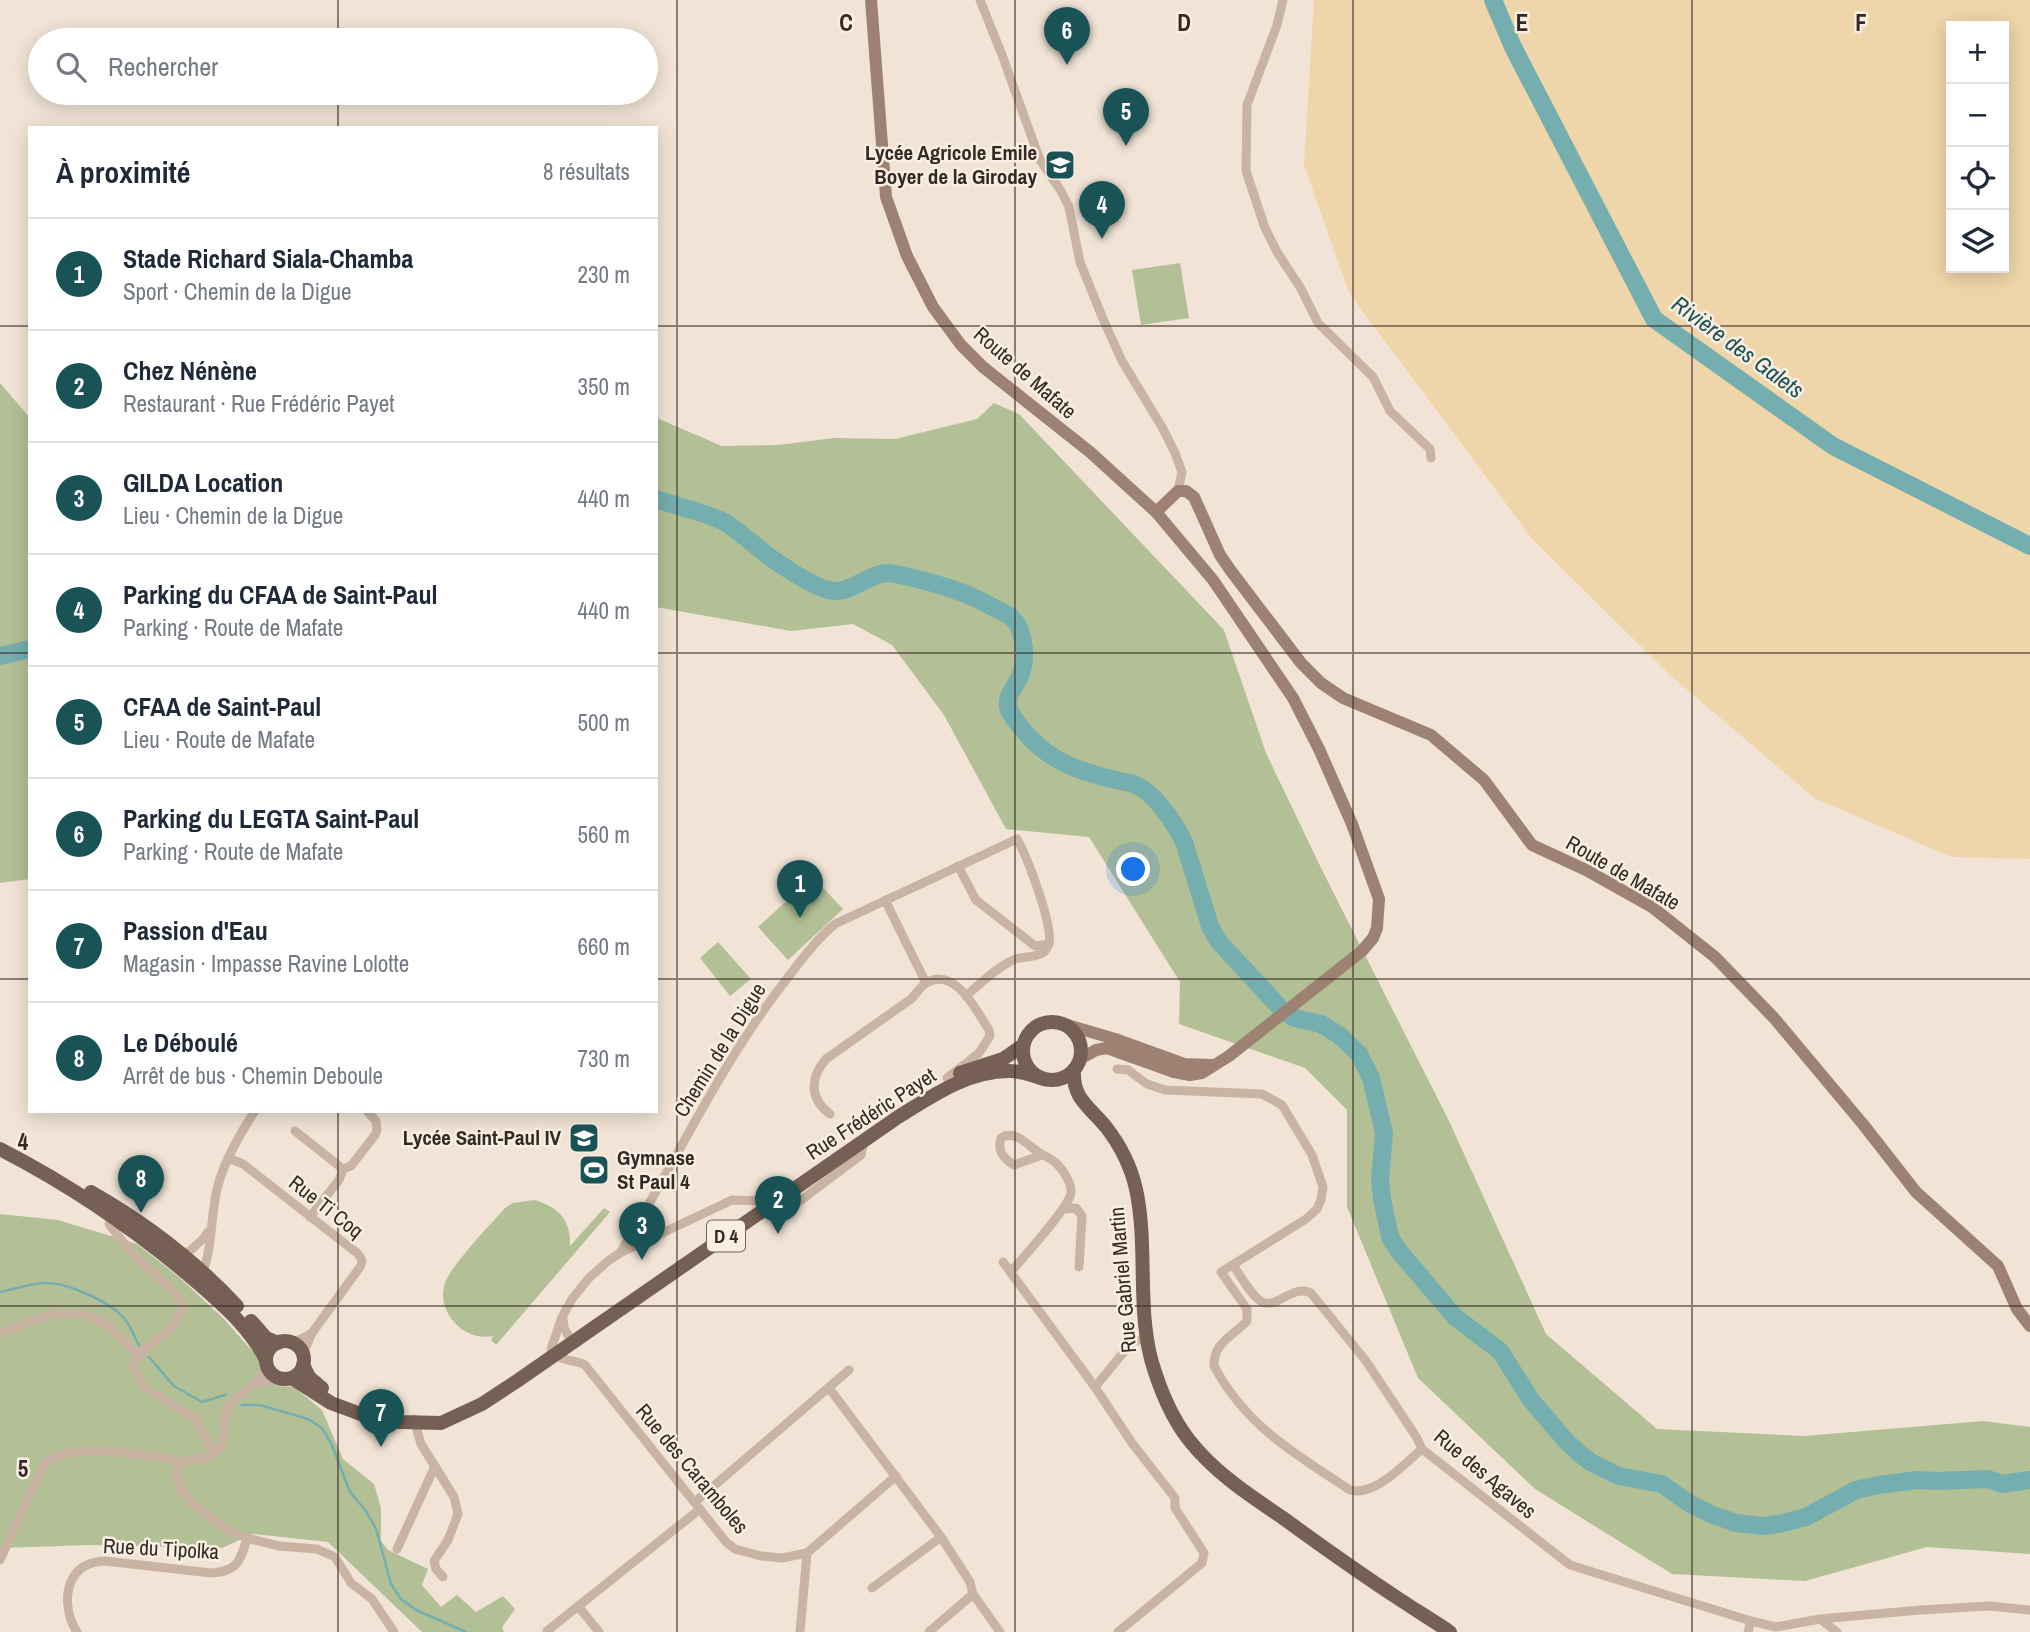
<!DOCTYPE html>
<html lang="fr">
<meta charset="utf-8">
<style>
:root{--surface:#fff;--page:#f6f6f7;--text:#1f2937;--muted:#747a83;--line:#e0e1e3;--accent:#195356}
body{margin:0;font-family:"Archivo Narrow",sans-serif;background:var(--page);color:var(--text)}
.controls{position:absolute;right:21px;top:21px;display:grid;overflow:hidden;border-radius:0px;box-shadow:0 4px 18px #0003}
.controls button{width:63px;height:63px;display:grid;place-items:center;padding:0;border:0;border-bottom:2px solid var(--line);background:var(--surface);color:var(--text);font:35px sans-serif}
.you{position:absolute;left:1134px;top:870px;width:24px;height:24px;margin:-18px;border:5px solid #fff;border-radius:50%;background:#1a73e8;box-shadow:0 0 0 10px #1a73e833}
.badge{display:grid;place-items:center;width:46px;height:46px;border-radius:50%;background:var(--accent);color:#fff;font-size:23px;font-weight:700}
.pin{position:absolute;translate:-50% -58px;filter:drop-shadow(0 2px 4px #0008)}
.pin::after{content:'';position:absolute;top:37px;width:24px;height:21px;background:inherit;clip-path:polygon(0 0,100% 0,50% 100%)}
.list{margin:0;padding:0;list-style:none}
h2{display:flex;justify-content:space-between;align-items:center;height:91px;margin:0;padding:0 28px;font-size:30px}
h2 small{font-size:23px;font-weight:400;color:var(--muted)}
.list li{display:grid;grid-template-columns:46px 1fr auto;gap:21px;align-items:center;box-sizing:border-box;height:112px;padding:0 28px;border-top:2px solid var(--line)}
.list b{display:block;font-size:26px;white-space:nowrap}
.list p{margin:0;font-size:23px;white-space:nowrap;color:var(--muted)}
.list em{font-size:23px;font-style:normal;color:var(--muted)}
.icon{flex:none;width:38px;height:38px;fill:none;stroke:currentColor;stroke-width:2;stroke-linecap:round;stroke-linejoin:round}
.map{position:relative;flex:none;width:2030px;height:1632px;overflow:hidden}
.search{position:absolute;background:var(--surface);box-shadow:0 4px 18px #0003;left:28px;top:28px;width:630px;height:77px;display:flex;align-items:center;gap:18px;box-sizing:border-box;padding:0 24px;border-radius:38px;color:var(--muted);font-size:26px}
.panel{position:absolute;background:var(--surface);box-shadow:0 4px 18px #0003;left:28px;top:126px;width:630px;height:987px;border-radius:0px}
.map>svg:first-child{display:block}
.green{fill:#b3c096}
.sand{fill:#efd6aa;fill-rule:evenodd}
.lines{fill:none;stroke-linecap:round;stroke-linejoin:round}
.stream{stroke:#74aeaf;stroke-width:2.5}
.river{stroke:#74aeaf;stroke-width:18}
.minor{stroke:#c9b3a2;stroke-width:9}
.secondary{stroke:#9d8273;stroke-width:12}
.primary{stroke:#766055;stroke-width:14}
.grid{fill:none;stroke:#342925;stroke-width:2;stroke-opacity:0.55}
.labels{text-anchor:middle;stroke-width:5;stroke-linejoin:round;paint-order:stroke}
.shield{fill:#f9eee2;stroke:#6f645e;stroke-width:2}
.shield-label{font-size:19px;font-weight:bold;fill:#342925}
.poi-label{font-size:21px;font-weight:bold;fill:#342925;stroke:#f9eee2;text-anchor:end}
.street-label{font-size:21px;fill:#342925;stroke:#f9eee2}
.water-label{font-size:23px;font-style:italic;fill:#195356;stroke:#f9eee2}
.grid-label{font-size:23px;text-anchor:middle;font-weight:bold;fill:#342925;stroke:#f9eee2;stroke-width:5;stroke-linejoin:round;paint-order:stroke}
</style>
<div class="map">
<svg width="2030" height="1632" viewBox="0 0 2030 1632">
<rect width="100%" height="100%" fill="#f1e4d6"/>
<g class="green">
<polygon points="1180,263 1189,318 1141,325 1132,270"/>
<polygon points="0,383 30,418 30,879 0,883"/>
<polygon points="994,403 1019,414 1224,630 1266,753 1322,870 1449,1121 1546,1334 1657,1429 1804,1436 1983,1421 2030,1427 2030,1554 1927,1547 1805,1581 1672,1574 1535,1489 1418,1378 1347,1207 1347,1110 1305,1068 1179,1024 1180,982 1089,837 1006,829 944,715 892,645 853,624 791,631 656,607 656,412 659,419 722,446 778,445 834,438 895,439 977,419"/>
<polygon points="813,877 843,909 788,960 758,927"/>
<polygon points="718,942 751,979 730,996 700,958"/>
<path d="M534,1200C559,1207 571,1220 570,1246L604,1208L610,1212L496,1345L491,1340L493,1336C477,1339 464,1333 454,1322C445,1312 441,1299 444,1286C448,1268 491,1224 505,1208L513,1203Z"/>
<polygon points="0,1214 58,1220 137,1244 179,1277 223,1318 254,1353 279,1386 294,1387 322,1410 343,1459 374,1484 381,1508 381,1541 388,1550 428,1569 422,1585 441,1607 457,1595 476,1612 503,1596 515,1609 502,1627 504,1632 422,1632 328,1542 253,1534 222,1548 91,1545 0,1548"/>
</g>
<path class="sand" d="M1314,0H2030V859L1951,857L1814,798L1670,675L1533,540L1349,293L1304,165ZM1951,26H2004V268H1951Z"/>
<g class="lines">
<g class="stream">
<path d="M0,1292C16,1289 32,1282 49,1283C70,1284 114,1303 127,1322C132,1329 135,1338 139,1346"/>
<polyline points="149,1357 174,1386 202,1402 225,1395"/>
<polyline points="242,1405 260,1405 308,1419 322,1428 331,1443 350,1492 366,1511 376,1529 391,1584 401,1599 416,1610 466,1632"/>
</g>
<g class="river">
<polyline points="1493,0 1513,47 1654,319 1833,446 2030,546"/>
<path d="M656,499C680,508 704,511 726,523C737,530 746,538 756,546C772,560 808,584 828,590C850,596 867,573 888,573C895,573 903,576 909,577C938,584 963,591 989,605C996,609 1006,613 1012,618C1026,632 1027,662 1019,678C1016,686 1008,693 1008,702C1007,710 1012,715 1016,721C1046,764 1085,774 1134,784C1155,793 1174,822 1184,842L1210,926L1219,942L1284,1012L1295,1018L1321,1024L1339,1035L1359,1054L1371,1078L1384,1133L1380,1180L1382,1199L1390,1237L1398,1250L1455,1317L1500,1351L1531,1400L1567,1442L1580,1454L1592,1463L1619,1476L1662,1484L1690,1504L1713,1515L1736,1523L1762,1526L1779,1524L1806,1517L1856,1490L1878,1485L1918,1480L1937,1481L1988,1479L2002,1484L2030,1480"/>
<polyline points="0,656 30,649"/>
</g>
<g class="minor">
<polyline points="980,0 1002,55 1040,160 1061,191 1069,207 1080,262 1103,319 1122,361 1162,427 1175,453 1182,472 1178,491"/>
<polyline points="1283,0 1277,25 1247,105 1246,171 1265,228 1277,252 1300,287 1318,323 1373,377 1390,411 1430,449 1431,458"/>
<polyline points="958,866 976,900 1035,946 1049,944"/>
<polyline points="885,900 926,983"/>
<polyline points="1117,1069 1128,1070"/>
<path d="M1128,1070L1147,1084L1165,1090L1262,1094L1282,1105L1312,1155L1323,1187L1321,1200L1317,1209L1306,1219L1221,1272L1247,1309V1321C1233,1336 1213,1343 1214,1366C1246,1426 1295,1454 1350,1490C1375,1497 1404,1464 1422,1449"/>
<path d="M830,1114C810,1099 809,1079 826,1059L911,999C916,994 920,987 926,983C955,966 976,1010 989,1030L990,1036L979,1053L947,1078"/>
<polyline points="295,1131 343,1169"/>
<path d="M228,1158L243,1164L357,1253C362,1258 363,1261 360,1267L312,1333L303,1354"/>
<polyline points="783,1198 795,1202 800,1201 861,1155 864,1141"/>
<path d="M769,1208L762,1201L732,1200L620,1253L608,1261L589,1278L572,1299L562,1317L551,1349C559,1362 573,1359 585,1365L726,1542L735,1549L761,1556L782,1558L807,1553L896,1476"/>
<polyline points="1064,1209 1076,1208 1082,1216 1079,1267"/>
<polyline points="310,1217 339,1180 343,1169 351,1166 375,1135 377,1130 376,1121 367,1111"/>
<path d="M620,1253C676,1162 720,1064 786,980C801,960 816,940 835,924L1017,839C1027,856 1053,925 1049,943C1049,946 1046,949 1044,952C1035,959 1023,955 1013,960C996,968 980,984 966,996"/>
<polyline points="184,1260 184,1256 203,1239 208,1232"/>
<polyline points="1003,1262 1095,1387 1132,1443 1175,1498 1175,1508 1204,1553 1202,1563 1118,1632"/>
<path d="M1233,1265C1240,1275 1252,1297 1262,1302C1278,1309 1292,1284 1311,1293L1366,1361L1417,1438L1422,1449L1570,1565L1751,1621L1776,1627L1820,1619L1920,1610L1989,1606L2030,1610"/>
<path d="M1011,1272C1023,1257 1068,1209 1071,1193C1072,1184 1064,1171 1057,1164C1051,1158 1042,1155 1034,1149C1025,1142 1013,1130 1001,1138C997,1151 1003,1158 1014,1165L1042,1155"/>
<path d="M202,1273C212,1253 211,1213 217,1189C224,1161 239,1135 255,1111"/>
<polyline points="563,1318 564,1328 572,1342"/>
<path d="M0,1334C33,1319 73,1302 106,1324C119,1333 127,1345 139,1355L171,1328L183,1309C175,1286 154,1276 138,1259C128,1248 118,1236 109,1224L113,1216"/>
<polyline points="292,1343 311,1334"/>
<polyline points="139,1355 133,1366 144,1387 196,1419 214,1454"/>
<polyline points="254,1385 279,1378"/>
<polyline points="1095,1387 1132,1342 1147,1338"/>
<polyline points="829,1388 941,1537 970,1582 973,1594 1000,1632"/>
<polyline points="414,1419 421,1444 454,1497 458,1514 448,1540 434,1561 436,1569 443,1577"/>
<polyline points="180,1463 176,1473 181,1490 193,1504 227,1529 247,1538 279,1546 317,1549 335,1557 351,1583 372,1599 394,1632"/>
<path d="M180,1463C193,1456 207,1461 216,1452C228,1439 221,1426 227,1411C232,1397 244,1393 254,1384C259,1380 263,1373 267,1367"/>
<polyline points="695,1502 849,1370"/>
<polyline points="397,1549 435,1466"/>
<path d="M0,1560L40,1472C42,1469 44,1466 46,1463C68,1441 144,1455 172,1459L180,1463"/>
<polyline points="872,1588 941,1537"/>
<polyline points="578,1606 599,1632"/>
<polyline points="1820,1619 1837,1632"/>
<polyline points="547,1631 700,1509"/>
<path d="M77,1632C66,1615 62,1587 79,1570C86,1563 96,1562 105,1561L211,1573C238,1571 240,1562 247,1538"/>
<polyline points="800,1632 807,1553"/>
<polyline points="929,1632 973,1594"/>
<polyline points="1748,1632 1751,1621"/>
</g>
<g class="secondary">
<polyline points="871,0 886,197 907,256 933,307 961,345 983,367 1090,452 1156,512 1213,580 1293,698 1319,749 1352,824 1379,899 1377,928 1373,938 1362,951 1229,1056 1202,1073 1190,1075 1174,1072 1107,1048 1096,1050 1080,1059"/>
<polyline points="1156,512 1178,491 1186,491 1194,497 1220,555 1231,571 1301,663 1321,683 1343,698 1431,735 1484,780 1532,845 1586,870 1652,907 1715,957 1774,1018 1862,1123 1916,1192 1998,1266 2017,1309 2030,1326"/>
<polyline points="1064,1024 1115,1039 1184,1064 1212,1065"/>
</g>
<g class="primary">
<circle cx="1052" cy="1051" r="29"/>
<path d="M1074,1070C1072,1099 1090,1107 1106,1127C1120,1145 1131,1167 1136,1189C1148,1245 1137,1304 1151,1359C1159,1387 1171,1417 1189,1440C1215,1473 1249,1495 1283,1518C1320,1545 1358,1572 1396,1597C1414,1609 1432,1620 1450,1632"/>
<polyline points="960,1073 1003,1059 1022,1046"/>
<path d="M0,1149C72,1186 138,1231 199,1284C225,1307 250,1328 266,1360"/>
<path d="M91,1192C146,1223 194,1260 237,1306"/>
<polyline points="251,1321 266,1338 278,1343"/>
<circle cx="285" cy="1360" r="19"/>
<polyline points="303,1365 309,1377 322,1388"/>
<path d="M292,1378L331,1403L366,1416L400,1422L441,1423L482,1404L517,1381L898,1117C932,1096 969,1070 1011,1071C1022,1071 1033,1076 1044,1079"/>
</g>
</g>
<path class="grid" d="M338,0V40M677,0V1632M1015,0V1632M1353,0V1632M1692,0V1632M338,93V128M0,326H30M656,326H2030M0,653H30M656,653H2030M0,979H30M656,979H2030M338,1111V1632M0,1306H2030"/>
<defs>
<g id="school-square" transform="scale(1.575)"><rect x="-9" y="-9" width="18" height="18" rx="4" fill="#195356" stroke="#f9eee2"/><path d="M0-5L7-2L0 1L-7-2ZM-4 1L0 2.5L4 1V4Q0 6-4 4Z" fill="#fff"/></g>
<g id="stadium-square" transform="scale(1.575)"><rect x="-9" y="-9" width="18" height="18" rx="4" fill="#195356" stroke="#f9eee2"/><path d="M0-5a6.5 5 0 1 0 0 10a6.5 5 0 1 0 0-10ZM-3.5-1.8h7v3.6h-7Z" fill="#fff"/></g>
</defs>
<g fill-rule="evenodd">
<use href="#school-square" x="1060" y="165"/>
<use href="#school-square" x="584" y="1138"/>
<use href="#stadium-square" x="594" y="1170"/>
</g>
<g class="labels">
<rect class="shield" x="707" y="1220.5" width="38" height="31" rx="5"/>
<g class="shield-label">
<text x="726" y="1243">D 4</text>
</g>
<g class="poi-label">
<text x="1037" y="160">Lycée Agricole Emile<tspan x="1037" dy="24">Boyer de la Giroday</tspan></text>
<text x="561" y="1145">Lycée Saint-Paul IV</text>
<text x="617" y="1165" text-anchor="start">Gymnase<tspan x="617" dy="24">St Paul 4</tspan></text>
</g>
<g class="street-label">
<text transform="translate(1025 373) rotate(41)" y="7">Route de Mafate</text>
<text transform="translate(1623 873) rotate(30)" y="7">Route de Mafate</text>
<text transform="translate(720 1050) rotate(-58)" y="7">Chemin de la Digue</text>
<text transform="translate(871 1114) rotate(-33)" y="7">Rue Frédéric Payet</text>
<text transform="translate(326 1207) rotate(38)" y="7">Rue Ti Coq</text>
<text transform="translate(1123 1280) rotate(-95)" y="7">Rue Gabriel Martin</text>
<text transform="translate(692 1469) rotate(50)" y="7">Rue des Caramboles</text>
<text transform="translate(1485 1474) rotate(40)" y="7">Rue des Agaves</text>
<text transform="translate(161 1549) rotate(3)" y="7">Rue du Tipolka</text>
</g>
<g class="water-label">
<text transform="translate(1738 347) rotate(36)" y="8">Rivière des Galets</text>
</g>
</g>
<g class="grid-label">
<text x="846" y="31">C</text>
<text x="1184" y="31">D</text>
<text x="1522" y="31">E</text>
<text x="1861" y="31">F</text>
<text x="23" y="1150">4</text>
<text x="23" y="1477">5</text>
</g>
</svg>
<div class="controls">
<button>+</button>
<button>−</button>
<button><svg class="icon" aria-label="locate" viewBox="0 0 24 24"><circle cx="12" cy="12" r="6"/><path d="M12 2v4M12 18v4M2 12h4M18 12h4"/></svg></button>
<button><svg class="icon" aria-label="layers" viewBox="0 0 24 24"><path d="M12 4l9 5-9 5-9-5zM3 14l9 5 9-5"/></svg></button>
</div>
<div class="you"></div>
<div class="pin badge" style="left:800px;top:918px">1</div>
<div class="pin badge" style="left:778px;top:1234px">2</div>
<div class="pin badge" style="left:642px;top:1260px">3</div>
<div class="pin badge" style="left:1102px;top:239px">4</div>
<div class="pin badge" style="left:1126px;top:146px">5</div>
<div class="pin badge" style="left:1067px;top:65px">6</div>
<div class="pin badge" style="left:381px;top:1447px">7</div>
<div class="pin badge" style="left:141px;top:1213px">8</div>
<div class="search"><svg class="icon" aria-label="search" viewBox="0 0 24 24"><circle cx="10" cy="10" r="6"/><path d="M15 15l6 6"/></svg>Rechercher</div>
<section class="panel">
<h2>À proximité<small>8 résultats</small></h2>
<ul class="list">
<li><span class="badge">1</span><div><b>Stade Richard Siala-Chamba</b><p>Sport · Chemin de la Digue</p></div><em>230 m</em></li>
<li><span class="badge">2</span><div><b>Chez Nénène</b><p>Restaurant · Rue Frédéric Payet</p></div><em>350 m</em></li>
<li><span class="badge">3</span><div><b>GILDA Location</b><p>Lieu · Chemin de la Digue</p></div><em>440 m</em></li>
<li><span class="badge">4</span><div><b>Parking du CFAA de Saint-Paul</b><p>Parking · Route de Mafate</p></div><em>440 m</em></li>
<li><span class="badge">5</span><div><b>CFAA de Saint-Paul</b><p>Lieu · Route de Mafate</p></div><em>500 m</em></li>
<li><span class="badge">6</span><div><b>Parking du LEGTA Saint-Paul</b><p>Parking · Route de Mafate</p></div><em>560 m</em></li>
<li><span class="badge">7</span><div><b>Passion d'Eau</b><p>Magasin · Impasse Ravine Lolotte</p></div><em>660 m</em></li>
<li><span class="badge">8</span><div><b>Le Déboulé</b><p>Arrêt de bus · Chemin Deboule</p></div><em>730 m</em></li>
</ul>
</section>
</div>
